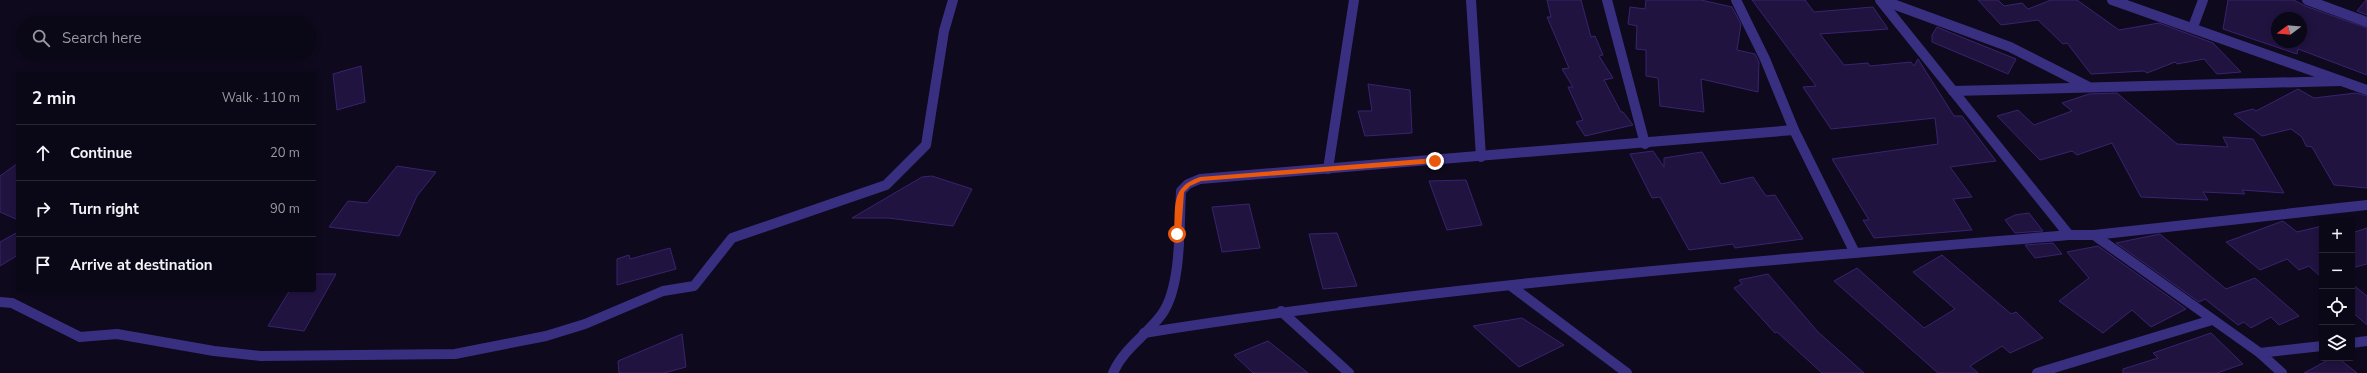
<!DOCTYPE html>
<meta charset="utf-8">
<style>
:root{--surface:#0a0716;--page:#13101f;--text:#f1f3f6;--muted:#9999a1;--line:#2a2835}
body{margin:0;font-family:"Nunito Sans",sans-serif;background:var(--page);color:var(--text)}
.controls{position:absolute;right:12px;bottom:12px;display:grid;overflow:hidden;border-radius:4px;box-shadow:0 2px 6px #0003}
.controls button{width:36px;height:36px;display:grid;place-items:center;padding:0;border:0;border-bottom:1px solid var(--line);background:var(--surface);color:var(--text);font:20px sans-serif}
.compass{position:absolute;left:2271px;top:12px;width:36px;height:36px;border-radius:50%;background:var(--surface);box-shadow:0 2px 6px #0003;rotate:254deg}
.stop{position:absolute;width:12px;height:12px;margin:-9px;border:3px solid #ea580c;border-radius:50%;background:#fff}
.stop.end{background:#ea580c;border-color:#fff;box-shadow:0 1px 4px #0008}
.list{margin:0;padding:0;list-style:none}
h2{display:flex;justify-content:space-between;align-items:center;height:52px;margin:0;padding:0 16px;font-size:17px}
h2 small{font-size:13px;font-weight:400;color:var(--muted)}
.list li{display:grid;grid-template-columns:26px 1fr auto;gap:12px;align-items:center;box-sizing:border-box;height:56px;padding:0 16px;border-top:1px solid var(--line)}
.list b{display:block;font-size:15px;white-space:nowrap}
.list em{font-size:13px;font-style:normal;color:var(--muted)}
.icon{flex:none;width:22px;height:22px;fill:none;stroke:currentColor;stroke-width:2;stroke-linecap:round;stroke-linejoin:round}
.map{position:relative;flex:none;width:2367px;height:373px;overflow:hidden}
.search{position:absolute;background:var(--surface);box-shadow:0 2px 6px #0003;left:16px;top:16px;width:300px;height:44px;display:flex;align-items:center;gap:10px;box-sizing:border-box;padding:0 14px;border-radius:22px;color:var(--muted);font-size:15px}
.panel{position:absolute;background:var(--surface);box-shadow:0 2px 6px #0003;left:16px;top:72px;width:300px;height:220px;border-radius:4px}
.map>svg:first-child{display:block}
.building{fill:#201340;stroke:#39236f;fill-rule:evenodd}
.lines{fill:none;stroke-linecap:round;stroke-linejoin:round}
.minor{stroke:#392f81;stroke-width:10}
.route{fill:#ea580c}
</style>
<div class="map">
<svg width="2367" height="373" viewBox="0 0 2367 373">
<rect width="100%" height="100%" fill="#0e091d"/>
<g class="building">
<polygon points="1547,0 1581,0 1591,37 1595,36 1603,55 1599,56 1613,78 1604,80 1621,112 1623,112 1633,125 1585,136 1576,122 1583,120 1568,87 1573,87 1562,69 1569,68 1547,17 1551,17"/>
<polygon points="1646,0 1701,0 1732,7 1741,24 1737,50 1755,54 1759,62 1758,92 1701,79 1704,112 1660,106 1658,78 1646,76 1646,50 1636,49 1637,26 1628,24 1630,7 1645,9"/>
<polygon points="1752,0 1805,0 1814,12 1873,7 1888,29 1820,34 1844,65 1868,63 1870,66 1911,62 1914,66 1918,59 1954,116 1962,116 1996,161 1950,167 1972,197 1953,199 1972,230 1874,238 1863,220 1869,220 1832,159 1938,144 1935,118 1831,129 1803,87 1816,86"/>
<polygon points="1978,0 1998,0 2004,6 2022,3 2028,9 2051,0 2077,0 2119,30 2159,23 2213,43 2241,72 2217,74 2204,59 2177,64 2175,62 2147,73 2144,71 2091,74 2067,43 2063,44 2038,20 2001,25"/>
<path d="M2228,0H2294L2305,6L2367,28V75L2298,49L2297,54L2223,29ZM2277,18H2301V42H2277Z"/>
<polygon points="2366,0 2367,0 2367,15 2357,11"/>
<polygon points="1937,27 1944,30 2016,59 2008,74 1932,42 1932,35"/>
<polygon points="361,66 365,102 337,110 333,74"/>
<polygon points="1368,84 1410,90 1412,133 1365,136 1358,111 1372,111"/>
<polygon points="2298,89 2314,98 2356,93 2367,96 2367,188 2334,185 2312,147 2306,146 2302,137 2291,129 2262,136 2234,114 2253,109 2256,111"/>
<polygon points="2117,93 2177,144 2228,147 2223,137 2253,139 2284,193 2242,190 2245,194 2203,192 2208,200 2141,197 2112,143 2077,155 2072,151 2040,160 1997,116 2018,110 2034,125 2072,111 2062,103 2089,94"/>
<polygon points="1653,151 1664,167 1664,158 1702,152 1721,184 1753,177 1766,196 1775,195 1803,239 1735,248 1733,244 1689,250 1660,197 1652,198 1630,154"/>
<polygon points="18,163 18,220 0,212 0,176"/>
<polygon points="397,166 436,172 417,196 399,236 329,227 348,201 367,203"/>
<polygon points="932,176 972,189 953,226 888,218 852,218 922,177"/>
<polygon points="1466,180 1482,225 1447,230 1429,181"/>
<polygon points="1249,204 1260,248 1222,252 1212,207"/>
<polygon points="2029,213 2043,231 2015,233 2005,220 2015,215"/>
<polygon points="2283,221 2297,232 2322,226 2322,278 2309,266 2299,270 2287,259 2260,270 2226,242"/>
<polygon points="2367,228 2367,264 2352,268 2352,233"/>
<polygon points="18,232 18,255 0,266 0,242"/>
<polygon points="1337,233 1357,286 1323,289 1309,234"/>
<polygon points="2160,234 2226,289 2255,278 2299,316 2279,325 2271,317 2251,328 2244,322 2238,325 2205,299 2199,302 2116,243"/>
<polygon points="2053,243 2062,254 2035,258 2025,245"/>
<polygon points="2098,246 2186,309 2151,327 2132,310 2103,333 2059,301 2089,278 2067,252"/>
<polygon points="670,248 676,269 617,285 617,259 629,255 630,259"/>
<polygon points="1942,255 2011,314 2016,312 2043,338 2010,353 2002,346 1970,366 1978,373 1938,373 1834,281 1857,268 1924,328 1955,309 1913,272"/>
<polygon points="314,274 336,274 304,331 268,326 290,290 314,290"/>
<polygon points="1768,274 1818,332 1864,373 1822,373 1777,332 1775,333 1734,288 1742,284 1739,280"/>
<polygon points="2352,284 2367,296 2367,325 2352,312"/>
<polygon points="1522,318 1564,345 1519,367 1473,326"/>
<polygon points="2211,333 2243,364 2217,373 2123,373 2123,369 2158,358 2153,353"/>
<polygon points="682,334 686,367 664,373 619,373 618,361"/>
<polygon points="1268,341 1308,373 1253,373 1234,355"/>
<polygon points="2332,358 2338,358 2357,373 2304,373"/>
</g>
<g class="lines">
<g class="minor">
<polyline points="1471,0 1481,157"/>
<polyline points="1607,0 1645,144"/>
<polyline points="1736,0 1765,59 1794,130 1855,253"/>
<polyline points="1880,0 2069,235"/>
<polyline points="1882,0 2010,47 2087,86"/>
<polyline points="2112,0 2367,90"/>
<polyline points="2307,0 2367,22"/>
<polyline points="2193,27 2203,0"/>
<polyline points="1953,91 2341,81"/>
<polyline points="1328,169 1354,0"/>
<polyline points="2094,235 2260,353 2282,373"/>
<polyline points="1511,286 1627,373"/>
<polyline points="0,302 12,303 80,337 117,334 214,351 261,356 455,354 546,336 585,324 663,291 694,286 732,238 886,185 926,145 944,31 953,0"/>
<polyline points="1281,311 1349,373"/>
<path d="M1144,333C1450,284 1760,261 2069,235H2094L2367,205"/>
<polyline points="2352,343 2367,341"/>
<polyline points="2260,353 2322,346"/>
<path d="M1113,373C1124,348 1146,336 1162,314C1182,286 1179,225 1181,191L1188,184L1200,179L1794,130"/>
<polyline points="2037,373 2212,320"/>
</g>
</g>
<path class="route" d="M1435,158L1438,161L1435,163L1201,181L1190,186L1184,192L1181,234L1177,236L1174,234C1176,206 1170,187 1200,177Z"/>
</svg>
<div class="controls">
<button>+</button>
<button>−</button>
<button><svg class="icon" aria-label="locate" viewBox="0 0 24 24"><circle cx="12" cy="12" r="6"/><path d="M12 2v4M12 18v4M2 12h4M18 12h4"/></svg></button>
<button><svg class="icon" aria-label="layers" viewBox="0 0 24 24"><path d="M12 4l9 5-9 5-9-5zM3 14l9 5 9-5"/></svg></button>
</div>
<svg class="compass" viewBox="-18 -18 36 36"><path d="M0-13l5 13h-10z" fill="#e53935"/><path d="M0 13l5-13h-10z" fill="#9999a1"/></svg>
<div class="stop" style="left:1177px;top:234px"></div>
<div class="stop end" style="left:1435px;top:161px"></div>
<div class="search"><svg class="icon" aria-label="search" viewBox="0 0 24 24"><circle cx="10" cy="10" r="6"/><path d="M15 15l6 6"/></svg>Search here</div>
<section class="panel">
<h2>2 min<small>Walk · 110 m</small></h2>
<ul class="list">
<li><svg class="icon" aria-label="ahead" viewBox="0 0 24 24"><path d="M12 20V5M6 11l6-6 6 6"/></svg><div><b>Continue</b></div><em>20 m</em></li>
<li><svg class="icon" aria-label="right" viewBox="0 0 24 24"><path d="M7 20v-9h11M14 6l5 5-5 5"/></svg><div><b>Turn right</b></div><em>90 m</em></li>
<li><svg class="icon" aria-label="arrive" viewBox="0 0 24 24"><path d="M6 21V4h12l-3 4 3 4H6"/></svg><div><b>Arrive at destination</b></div></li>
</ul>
</section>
</div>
